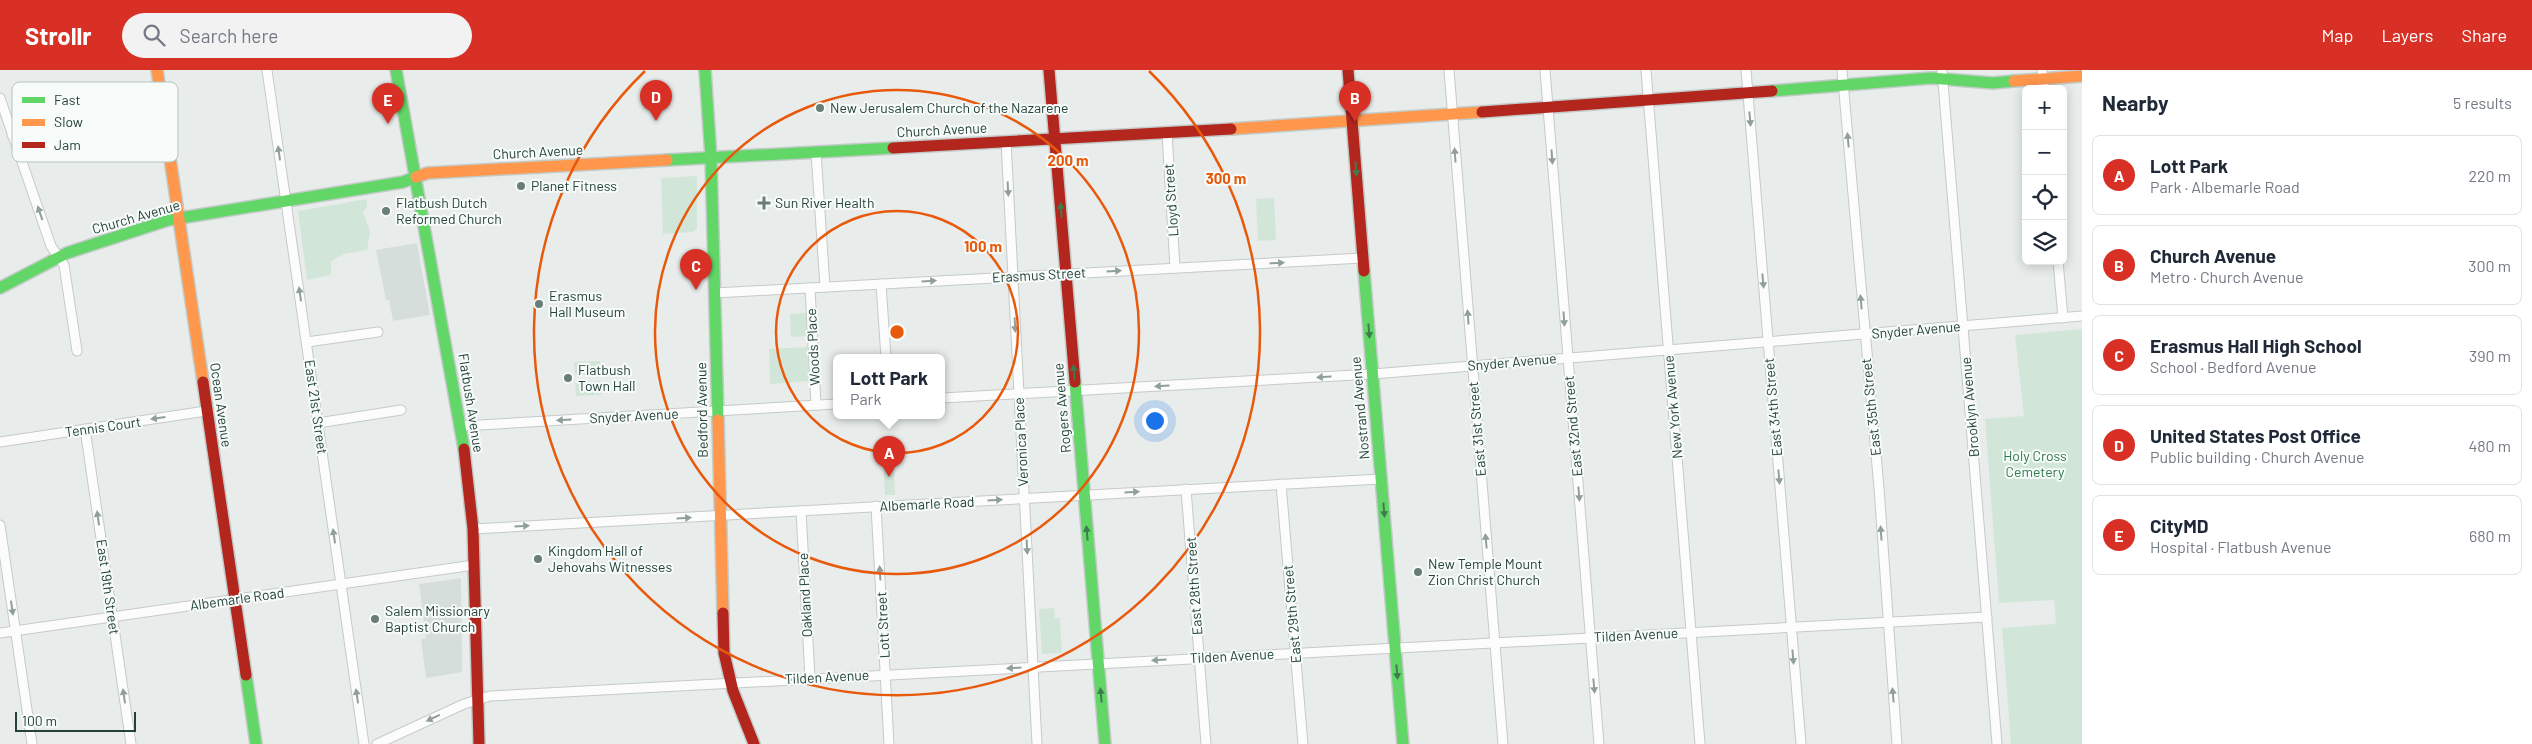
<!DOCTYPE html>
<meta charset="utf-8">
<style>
:root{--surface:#fff;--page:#f2f2f3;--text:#1f2937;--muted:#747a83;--line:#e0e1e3;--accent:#d93025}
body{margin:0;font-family:Barlow,sans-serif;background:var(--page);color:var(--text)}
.controls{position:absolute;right:15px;top:15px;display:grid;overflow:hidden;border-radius:8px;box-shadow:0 2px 12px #0003}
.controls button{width:45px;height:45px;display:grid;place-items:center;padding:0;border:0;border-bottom:1px solid var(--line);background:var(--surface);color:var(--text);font:25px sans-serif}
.scale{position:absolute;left:15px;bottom:12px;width:121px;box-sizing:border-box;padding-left:5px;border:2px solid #24423a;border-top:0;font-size:14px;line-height:18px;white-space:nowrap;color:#24423a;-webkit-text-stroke:4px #f7fbf9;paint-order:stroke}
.you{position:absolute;left:1154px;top:350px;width:18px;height:18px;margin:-12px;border:4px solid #fff;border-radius:50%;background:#1a73e8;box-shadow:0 0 0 8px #1a73e833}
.badge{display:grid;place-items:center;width:32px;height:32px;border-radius:50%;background:var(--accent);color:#fff;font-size:16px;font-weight:700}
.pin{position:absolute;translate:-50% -41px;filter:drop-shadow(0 1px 2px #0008)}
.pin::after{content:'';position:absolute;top:26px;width:18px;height:15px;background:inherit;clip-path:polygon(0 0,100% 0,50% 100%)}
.popup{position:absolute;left:833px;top:284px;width:112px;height:65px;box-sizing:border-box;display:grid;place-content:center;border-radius:8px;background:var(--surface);filter:drop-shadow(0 1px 4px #0005);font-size:16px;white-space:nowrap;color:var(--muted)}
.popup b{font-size:19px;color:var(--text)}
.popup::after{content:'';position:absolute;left:50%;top:100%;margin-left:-10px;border:10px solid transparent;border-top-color:var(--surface)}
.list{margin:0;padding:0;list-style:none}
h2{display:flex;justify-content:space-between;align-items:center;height:65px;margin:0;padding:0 20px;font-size:21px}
h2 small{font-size:16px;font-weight:400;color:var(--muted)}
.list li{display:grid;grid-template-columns:32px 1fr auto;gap:15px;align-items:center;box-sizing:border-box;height:80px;margin:0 10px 10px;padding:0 10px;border:1px solid var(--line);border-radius:8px}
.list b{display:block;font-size:19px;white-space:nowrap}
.list p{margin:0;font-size:16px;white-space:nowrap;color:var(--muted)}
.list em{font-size:16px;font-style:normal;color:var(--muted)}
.icon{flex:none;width:28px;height:28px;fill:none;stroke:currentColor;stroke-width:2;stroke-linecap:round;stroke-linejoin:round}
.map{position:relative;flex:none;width:2082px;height:674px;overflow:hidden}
header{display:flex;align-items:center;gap:30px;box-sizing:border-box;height:70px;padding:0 25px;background:var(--accent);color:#fff}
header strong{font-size:24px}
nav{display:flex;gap:28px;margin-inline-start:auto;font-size:18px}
.search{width:350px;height:45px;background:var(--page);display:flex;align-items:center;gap:12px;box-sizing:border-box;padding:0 18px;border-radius:28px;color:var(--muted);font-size:19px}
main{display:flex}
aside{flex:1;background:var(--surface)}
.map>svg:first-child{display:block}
.built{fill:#d6dedb}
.green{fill:#d1e6d8}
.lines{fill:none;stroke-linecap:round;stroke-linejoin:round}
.street-casing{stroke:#c5cac8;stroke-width:11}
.fast-casing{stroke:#c3cbc8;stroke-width:14}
.slow-casing{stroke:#c3cbc8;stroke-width:14}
.jam-casing{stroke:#c3cbc8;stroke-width:14}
.street{stroke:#fcfcfc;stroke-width:9}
.fast{stroke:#63d668;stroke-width:11}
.slow{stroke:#ff974d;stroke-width:11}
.jam{stroke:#b3261e;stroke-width:11}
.oneway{fill:#909f9b}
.oneway2{fill:#3d7d4c}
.ring{fill:none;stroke:#e8590c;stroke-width:2.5}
.poi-dot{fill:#697e78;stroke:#f7fbf9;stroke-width:2}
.labels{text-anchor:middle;stroke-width:4;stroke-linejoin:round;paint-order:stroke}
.poi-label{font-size:14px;fill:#24423a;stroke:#f7fbf9;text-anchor:start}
.street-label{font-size:14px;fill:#24423a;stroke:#f7fbf9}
.park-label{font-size:14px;fill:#2d7a4b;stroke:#f7fbf9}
.key{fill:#f7fbf9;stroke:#b8c4c0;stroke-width:1}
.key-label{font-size:14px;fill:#24423a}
.centre{fill:#e8590c;stroke:#f7fbf9;stroke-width:2.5}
.ring-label{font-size:15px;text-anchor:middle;font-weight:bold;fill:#e8590c;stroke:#f7fbf9;stroke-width:4;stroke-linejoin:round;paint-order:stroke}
</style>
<header>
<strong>Strollr</strong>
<div class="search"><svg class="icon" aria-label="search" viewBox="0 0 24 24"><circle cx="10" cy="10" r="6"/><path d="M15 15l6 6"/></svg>Search here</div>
<nav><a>Map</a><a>Layers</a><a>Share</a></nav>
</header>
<main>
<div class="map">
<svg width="2082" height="674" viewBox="0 0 2082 674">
<rect width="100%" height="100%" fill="#e8edeb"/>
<g class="built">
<polygon points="417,173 430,245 393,251 389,230 386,230 376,180"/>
<polygon points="461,508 462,602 426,608 421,569 426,568 419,514"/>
</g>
<g class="green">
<polygon points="697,106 697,159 692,162 663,164 661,108"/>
<polygon points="1274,128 1276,170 1258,171 1256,129"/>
<polygon points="367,129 367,137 363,142 370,161 367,180 344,184 331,191 331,205 307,210 298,141"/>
<polygon points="807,243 809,266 791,267 790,244"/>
<polygon points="2082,259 2082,674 2011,674 2002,558 2056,554 2054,530 1999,533 1985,349 2024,346 2015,265"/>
<polygon points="807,277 809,311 770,314 769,279"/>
<polygon points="600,291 601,304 575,305 574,292"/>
<polygon points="601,311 601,325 576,326 575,313"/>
<polygon points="883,383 893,383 895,425 885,425"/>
<polygon points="1054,538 1055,548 1060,548 1062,583 1042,584 1039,539"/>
</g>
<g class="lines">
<g class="street-casing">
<g id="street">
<polyline points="267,0 364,674"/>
<polyline points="1449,0 1503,674"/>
<polyline points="1545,0 1599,674"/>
<polyline points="1646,0 1700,674"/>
<polyline points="1746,0 1801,674"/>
<polyline points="1842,0 1879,418 1897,674"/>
<polyline points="1942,0 1997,674"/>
<polyline points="2042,0 2044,19"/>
<polyline points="0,28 51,176 64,195 77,281"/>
<polyline points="1167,63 1175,198"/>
<polyline points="12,65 160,28"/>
<polyline points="1006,71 1037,674"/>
<polyline points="816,82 825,217"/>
<polyline points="2058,191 2063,248"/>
<polyline points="881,214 886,288"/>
<polyline points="810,218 816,335"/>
<polyline points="715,223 1363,188"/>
<polyline points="307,272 378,262"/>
<polyline points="942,328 1373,304 2082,246"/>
<polyline points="318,353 401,340"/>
<polyline points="462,356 836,334"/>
<polyline points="85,359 131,674"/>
<polyline points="0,372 206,341"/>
<polyline points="1281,414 1303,674"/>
<polyline points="1186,419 1206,674"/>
<polyline points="876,436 889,674"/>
<polyline points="801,441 810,608"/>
<polyline points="0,455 32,674"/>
<polyline points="473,459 1381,409"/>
<polyline points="0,563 474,495"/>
<polyline points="377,674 464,634 490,626 1987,547"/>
</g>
</g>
<g class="fast-casing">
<g id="fast">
<polyline points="396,0 464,379"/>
<polyline points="705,0 711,88 718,350"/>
<polyline points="1772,21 1931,8 1993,13 2014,11"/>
<polyline points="667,90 893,78"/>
<polyline points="1364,201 1403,674"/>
<polyline points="0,218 67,183 168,150 403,112 416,107"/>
<polyline points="1075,312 1105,674"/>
<polyline points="246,605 256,674"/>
</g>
</g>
<g class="slow-casing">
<g id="slow">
<polyline points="157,0 203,312"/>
<polyline points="2014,11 2082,6"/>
<polyline points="1231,59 1482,42"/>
<polyline points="416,107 428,103 667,90"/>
<polyline points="718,350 723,543"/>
</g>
</g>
<g class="jam-casing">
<g id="jam">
<polyline points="1049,0 1075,312"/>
<polyline points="1348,0 1364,201"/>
<polyline points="1482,42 1772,21"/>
<polyline points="893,78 1231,59"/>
<polyline points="203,312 246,605"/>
<polyline points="464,379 473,459 479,674"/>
<polyline points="723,543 724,583 733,621 754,674"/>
</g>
</g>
<use href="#street" class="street"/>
<use href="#fast" class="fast"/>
<use href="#slow" class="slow"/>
<use href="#jam" class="jam"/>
</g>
<defs><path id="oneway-solid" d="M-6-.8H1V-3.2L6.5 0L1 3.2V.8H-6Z" transform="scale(1.25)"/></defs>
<g class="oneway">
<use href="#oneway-solid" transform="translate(1750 49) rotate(85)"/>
<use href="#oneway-solid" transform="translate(1848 70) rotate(-95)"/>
<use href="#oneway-solid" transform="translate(279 83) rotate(-98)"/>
<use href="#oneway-solid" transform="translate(1455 85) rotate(-94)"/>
<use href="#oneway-solid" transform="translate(1552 87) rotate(86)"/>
<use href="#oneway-solid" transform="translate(1008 119) rotate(87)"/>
<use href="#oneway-solid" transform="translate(40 143) rotate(-109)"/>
<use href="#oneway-solid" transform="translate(1277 193) rotate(-3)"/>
<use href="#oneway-solid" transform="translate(1114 201) rotate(-3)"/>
<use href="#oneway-solid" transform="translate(929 211) rotate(-3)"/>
<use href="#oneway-solid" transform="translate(1763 211) rotate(85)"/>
<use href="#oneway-solid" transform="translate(300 224) rotate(-98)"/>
<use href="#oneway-solid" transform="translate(1861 232) rotate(-95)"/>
<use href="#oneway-solid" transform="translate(1468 247) rotate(-94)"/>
<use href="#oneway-solid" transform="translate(1564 249) rotate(86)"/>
<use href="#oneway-solid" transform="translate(1015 255) rotate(87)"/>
<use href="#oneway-solid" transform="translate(1324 307) rotate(177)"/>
<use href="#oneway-solid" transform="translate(1162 316) rotate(177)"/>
<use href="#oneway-solid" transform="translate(158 348) rotate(172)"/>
<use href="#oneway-solid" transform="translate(564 350) rotate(177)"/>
<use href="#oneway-solid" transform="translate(1779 407) rotate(85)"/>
<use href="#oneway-solid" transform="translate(1132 422) rotate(-3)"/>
<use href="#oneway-solid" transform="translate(1579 424) rotate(85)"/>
<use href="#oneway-solid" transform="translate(995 430) rotate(-3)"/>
<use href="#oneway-solid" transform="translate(98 448) rotate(-98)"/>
<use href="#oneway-solid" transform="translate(684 448) rotate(-3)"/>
<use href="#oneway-solid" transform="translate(522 456) rotate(-3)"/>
<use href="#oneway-solid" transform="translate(1881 463) rotate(-94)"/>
<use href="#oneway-solid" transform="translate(334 466) rotate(-98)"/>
<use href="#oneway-solid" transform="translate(1486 471) rotate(-95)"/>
<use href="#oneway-solid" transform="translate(1027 477) rotate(87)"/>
<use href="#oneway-solid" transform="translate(880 503) rotate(-93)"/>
<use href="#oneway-solid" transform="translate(12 538) rotate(82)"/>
<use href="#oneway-solid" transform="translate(1793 587) rotate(85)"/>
<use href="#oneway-solid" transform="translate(1159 590) rotate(177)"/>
<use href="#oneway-solid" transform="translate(1014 598) rotate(177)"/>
<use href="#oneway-solid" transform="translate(1594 616) rotate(85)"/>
<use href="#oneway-solid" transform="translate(1893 625) rotate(-95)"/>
<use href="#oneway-solid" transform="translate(124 626) rotate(-98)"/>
<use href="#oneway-solid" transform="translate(357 626) rotate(-98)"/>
<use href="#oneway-solid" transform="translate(433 648) rotate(155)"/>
</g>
<g class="oneway2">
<use href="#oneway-solid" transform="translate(1356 99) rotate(86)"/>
<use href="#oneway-solid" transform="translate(1061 140) rotate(-95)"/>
<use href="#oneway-solid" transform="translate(1369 261) rotate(85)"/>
<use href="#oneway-solid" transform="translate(1074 302) rotate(-95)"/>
<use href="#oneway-solid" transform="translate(1384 440) rotate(85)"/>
<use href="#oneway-solid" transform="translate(1087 463) rotate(-95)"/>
<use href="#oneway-solid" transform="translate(1397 602) rotate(85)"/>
<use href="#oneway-solid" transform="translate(1101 625) rotate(-95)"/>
</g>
<g class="ring">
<circle cx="897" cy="262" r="121"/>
<circle cx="897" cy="262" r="242"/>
<path d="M1149 1A363 363 0 1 1 645 1"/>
</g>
<g class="poi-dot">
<circle cx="820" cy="38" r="5"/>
<circle cx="521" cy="116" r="5"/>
<path d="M761.5 125.5h5v5h5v5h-5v5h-5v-5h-5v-5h5z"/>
<circle cx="386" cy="141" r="5"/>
<circle cx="539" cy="234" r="5"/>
<circle cx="568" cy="308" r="5"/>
<circle cx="538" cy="489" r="5"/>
<circle cx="1418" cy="502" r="5"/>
<circle cx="375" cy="549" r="5"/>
</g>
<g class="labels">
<g class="poi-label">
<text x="830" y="43">New Jerusalem Church of the Nazarene</text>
<text x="531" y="121">Planet Fitness</text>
<text x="396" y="138">Flatbush Dutch<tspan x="396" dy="16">Reformed Church</tspan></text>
<text x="775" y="138">Sun River Health</text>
<text x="549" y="231">Erasmus<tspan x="549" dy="16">Hall Museum</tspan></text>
<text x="578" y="305">Flatbush<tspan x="578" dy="16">Town Hall</tspan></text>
<text x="548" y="486">Kingdom Hall of<tspan x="548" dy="16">Jehovahs Witnesses</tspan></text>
<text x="1428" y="499">New Temple Mount<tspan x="1428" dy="16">Zion Christ Church</tspan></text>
<text x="385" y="546">Salem Missionary<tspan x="385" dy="16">Baptist Church</tspan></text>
</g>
<g class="street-label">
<text transform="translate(942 60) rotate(-3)" y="5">Church Avenue</text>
<text transform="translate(538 82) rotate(-3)" y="5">Church Avenue</text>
<text transform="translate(1171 130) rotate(-94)" y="5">Lloyd Street</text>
<text transform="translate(136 147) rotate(-16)" y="5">Church Avenue</text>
<text transform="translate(1039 205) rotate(-3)" y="5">Erasmus Street</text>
<text transform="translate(1916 260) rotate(-5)" y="5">Snyder Avenue</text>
<text transform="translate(813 277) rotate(-93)" y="5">Woods Place</text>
<text transform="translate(1512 292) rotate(-5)" y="5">Snyder Avenue</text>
<text transform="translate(471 333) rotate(81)" y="5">Flatbush Avenue</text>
<text transform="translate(221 335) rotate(82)" y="5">Ocean Avenue</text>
<text transform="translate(316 337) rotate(82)" y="5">East 21st Street</text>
<text transform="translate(1673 337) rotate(-95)" y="5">New York Avenue</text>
<text transform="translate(1773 337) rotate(-95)" y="5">East 34th Street</text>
<text transform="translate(1871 337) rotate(-96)" y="5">East 35th Street</text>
<text transform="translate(1970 337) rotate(-95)" y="5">Brooklyn Avenue</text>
<text transform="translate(1062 338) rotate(-95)" y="5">Rogers Avenue</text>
<text transform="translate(1360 338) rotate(-95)" y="5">Nostrand Avenue</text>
<text transform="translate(702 340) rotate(-91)" y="5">Bedford Avenue</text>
<text transform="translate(634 346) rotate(-3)" y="5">Snyder Avenue</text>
<text transform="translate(1573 356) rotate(-95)" y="5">East 32nd Street</text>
<text transform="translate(103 357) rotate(-8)" y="5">Tennis Court</text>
<text transform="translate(1477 359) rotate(-95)" y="5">East 31st Street</text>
<text transform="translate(1021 372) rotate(-93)" y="5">Veronica Place</text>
<text transform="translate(927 434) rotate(-3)" y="5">Albemarle Road</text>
<text transform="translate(1194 516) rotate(-94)" y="5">East 28th Street</text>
<text transform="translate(108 517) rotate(82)" y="5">East 19th Street</text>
<text transform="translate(805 525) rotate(-93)" y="5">Oakland Place</text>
<text transform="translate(237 529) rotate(-8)" y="5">Albemarle Road</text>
<text transform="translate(1292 544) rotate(-95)" y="5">East 29th Street</text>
<text transform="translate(883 555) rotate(-93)" y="5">Lott Street</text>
<text transform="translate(1636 565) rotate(-3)" y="5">Tilden Avenue</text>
<text transform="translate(1232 586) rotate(-3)" y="5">Tilden Avenue</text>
<text transform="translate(827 607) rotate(-3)" y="5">Tilden Avenue</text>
</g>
<g class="park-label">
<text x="2035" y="391">Holy Cross<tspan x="2035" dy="16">Cemetery</tspan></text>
</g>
</g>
<rect x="12" y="12" width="166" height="80" rx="8" class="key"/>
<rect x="22" y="27" width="23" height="6" fill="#63d668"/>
<rect x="22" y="49" width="23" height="7" fill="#ff974d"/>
<rect x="22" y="72" width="23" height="6" fill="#b3261e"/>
<g class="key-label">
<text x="54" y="35">Fast</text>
<text x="54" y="57">Slow</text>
<text x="54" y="80">Jam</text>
</g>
<circle cx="897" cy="262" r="8" class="centre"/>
<g class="ring-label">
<text x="1068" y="96">200 m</text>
<text x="1226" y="114">300 m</text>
<text x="983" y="182">100 m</text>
</g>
</svg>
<div class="controls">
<button>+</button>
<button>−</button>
<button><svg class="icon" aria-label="locate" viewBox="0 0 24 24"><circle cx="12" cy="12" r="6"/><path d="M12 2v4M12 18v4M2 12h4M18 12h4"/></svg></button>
<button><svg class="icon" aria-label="layers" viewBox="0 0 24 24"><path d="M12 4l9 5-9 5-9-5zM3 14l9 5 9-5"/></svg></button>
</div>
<div class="scale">100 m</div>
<div class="you"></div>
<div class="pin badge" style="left:889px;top:407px">A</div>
<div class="popup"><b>Lott Park</b>Park</div>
<div class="pin badge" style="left:1355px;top:52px">B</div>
<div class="pin badge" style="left:696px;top:220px">C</div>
<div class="pin badge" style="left:656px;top:51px">D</div>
<div class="pin badge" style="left:388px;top:54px">E</div>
</div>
<aside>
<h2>Nearby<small>5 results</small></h2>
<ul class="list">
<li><span class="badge">A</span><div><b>Lott Park</b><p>Park · Albemarle Road</p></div><em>220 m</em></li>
<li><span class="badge">B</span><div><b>Church Avenue</b><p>Metro · Church Avenue</p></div><em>300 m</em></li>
<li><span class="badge">C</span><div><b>Erasmus Hall High School</b><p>School · Bedford Avenue</p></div><em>390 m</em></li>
<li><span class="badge">D</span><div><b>United States Post Office</b><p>Public building · Church Avenue</p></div><em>480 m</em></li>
<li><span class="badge">E</span><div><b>CityMD</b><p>Hospital · Flatbush Avenue</p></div><em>680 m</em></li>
</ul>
</aside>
</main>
